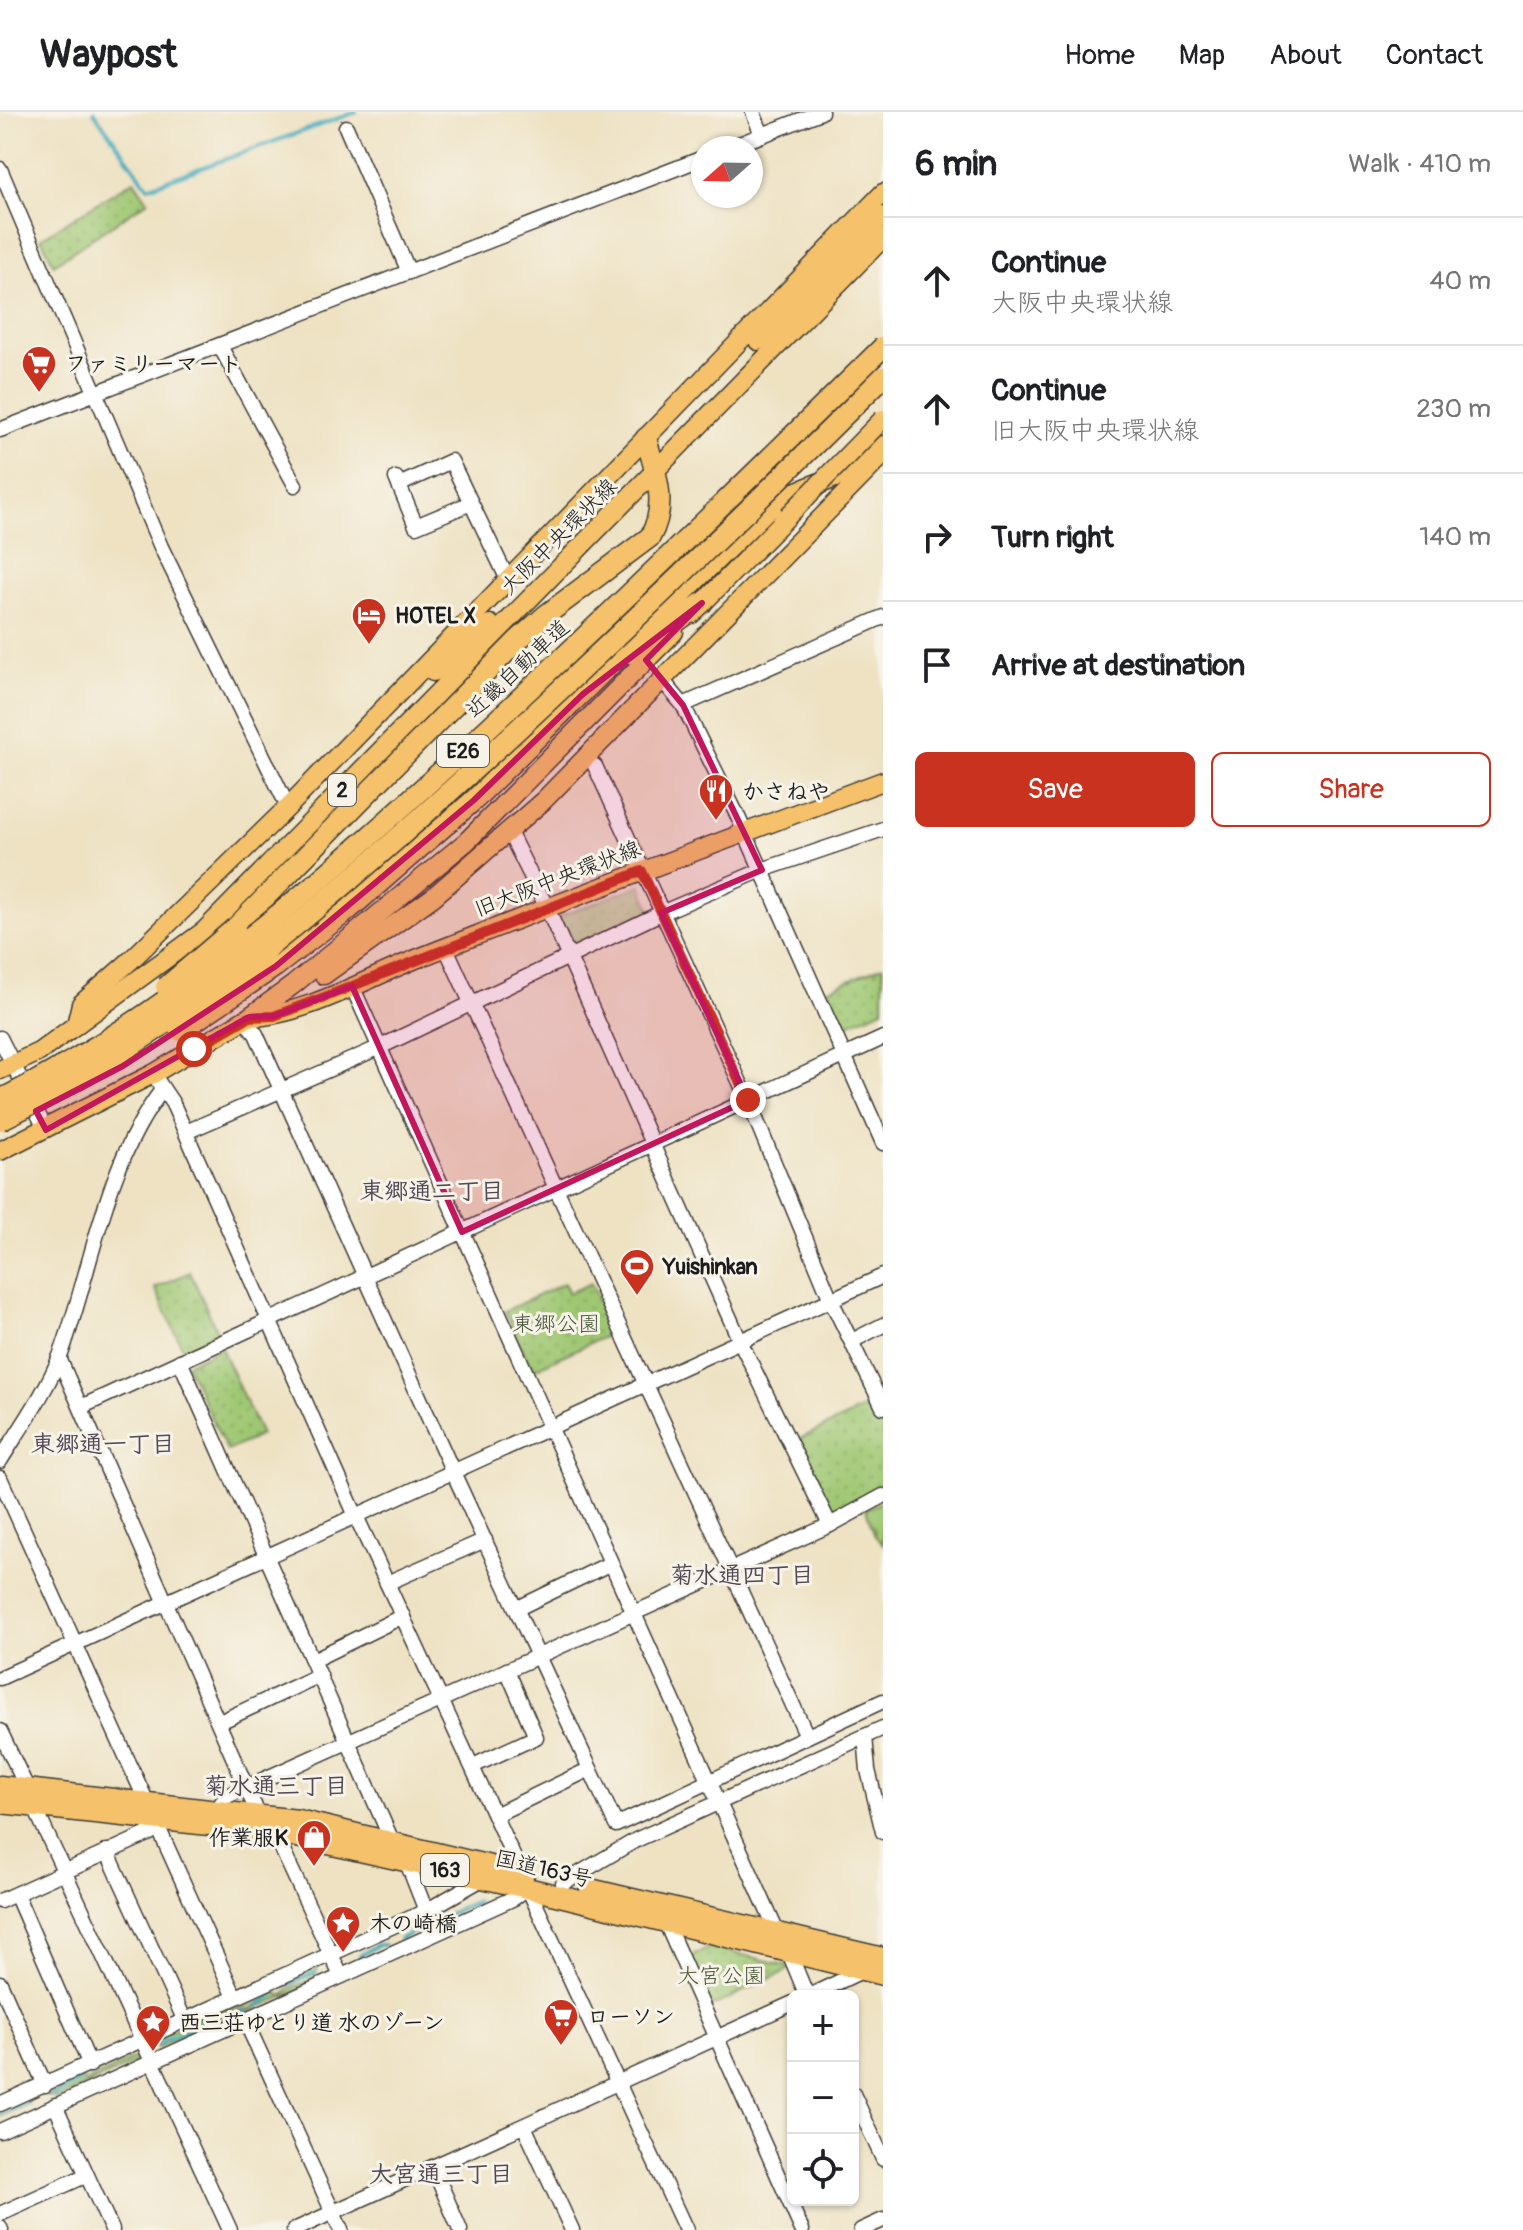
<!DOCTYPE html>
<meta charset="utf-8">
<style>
:root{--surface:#fff;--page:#f2f2f2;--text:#202124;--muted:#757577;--line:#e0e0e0;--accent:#c8321e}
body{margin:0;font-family:Pangolin,"Klee One",sans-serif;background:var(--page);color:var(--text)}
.controls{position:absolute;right:24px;bottom:24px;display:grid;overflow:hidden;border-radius:12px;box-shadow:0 2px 6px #0004}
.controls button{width:72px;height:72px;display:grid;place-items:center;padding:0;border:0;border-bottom:2px solid var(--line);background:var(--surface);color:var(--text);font:40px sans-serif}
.compass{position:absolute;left:691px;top:24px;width:72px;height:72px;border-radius:50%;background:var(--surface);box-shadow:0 2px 6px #0004;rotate:250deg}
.stop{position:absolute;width:24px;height:24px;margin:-18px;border:6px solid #c8321e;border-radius:50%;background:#fff}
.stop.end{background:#c8321e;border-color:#fff;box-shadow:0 2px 8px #0008}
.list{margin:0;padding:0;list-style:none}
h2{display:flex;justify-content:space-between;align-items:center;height:104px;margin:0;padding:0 32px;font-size:34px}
h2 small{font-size:26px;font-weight:400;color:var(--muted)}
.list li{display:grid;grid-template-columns:52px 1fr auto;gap:24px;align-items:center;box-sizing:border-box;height:128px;padding:0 32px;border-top:2px solid var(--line)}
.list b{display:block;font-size:30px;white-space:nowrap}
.list p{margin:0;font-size:26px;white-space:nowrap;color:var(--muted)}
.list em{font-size:26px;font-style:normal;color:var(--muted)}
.actions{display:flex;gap:16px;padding:24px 32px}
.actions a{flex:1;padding:18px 0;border:2px solid var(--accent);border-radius:12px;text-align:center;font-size:28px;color:var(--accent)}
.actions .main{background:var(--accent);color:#fff}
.icon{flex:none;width:44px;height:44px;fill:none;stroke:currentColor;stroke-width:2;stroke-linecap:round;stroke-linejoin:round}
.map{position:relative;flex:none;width:883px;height:2118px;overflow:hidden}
header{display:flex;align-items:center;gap:48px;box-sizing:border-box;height:112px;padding:0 40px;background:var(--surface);border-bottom:2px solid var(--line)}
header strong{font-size:38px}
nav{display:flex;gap:44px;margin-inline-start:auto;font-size:28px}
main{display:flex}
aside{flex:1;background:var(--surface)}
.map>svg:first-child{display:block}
.grass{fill:url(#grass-dots);stroke:#5e7247;stroke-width:2}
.cemetery{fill:url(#cemetery-stones);stroke:#5e7247;stroke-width:2}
.garden{fill:#9fc772;stroke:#5e7247;stroke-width:2}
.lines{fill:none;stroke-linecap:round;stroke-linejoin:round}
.stream{stroke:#3eaabd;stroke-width:4}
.minor-casing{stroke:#3c3a35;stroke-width:17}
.major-casing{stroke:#3c3a35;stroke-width:21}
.highway-casing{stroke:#3c3a35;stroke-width:23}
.minor{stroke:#fff;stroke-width:14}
.major{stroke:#f5c16b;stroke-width:18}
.highway{stroke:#f5c16b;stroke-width:20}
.major-bridge-casing{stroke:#3c3a35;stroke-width:21;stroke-linecap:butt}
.highway-bridge-casing{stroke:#3c3a35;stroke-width:23;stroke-linecap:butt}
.major-bridge{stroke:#f5c16b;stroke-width:18}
.highway-bridge{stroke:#f5c16b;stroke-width:20}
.route{stroke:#c8321e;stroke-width:10}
.marked{fill:#c2185b;fill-opacity:0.2;stroke:#c2185b;stroke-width:6;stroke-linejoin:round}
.labels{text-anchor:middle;stroke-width:6;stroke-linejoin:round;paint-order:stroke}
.shield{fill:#f7f3e8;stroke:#5e5c59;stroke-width:2}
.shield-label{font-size:20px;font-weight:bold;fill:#1c1c1c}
.poi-label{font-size:22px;font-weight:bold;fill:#1c1c1c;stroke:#f7f3e8;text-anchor:start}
.street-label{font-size:22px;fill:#1c1c1c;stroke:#f7f3e8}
.park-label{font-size:22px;fill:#4a583a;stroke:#f7f3e8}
.neighbourhood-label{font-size:24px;font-weight:bold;fill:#524957;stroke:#f7f3e8}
</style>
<header>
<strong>Waypost</strong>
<nav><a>Home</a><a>Map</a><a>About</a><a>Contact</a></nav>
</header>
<main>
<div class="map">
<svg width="883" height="2118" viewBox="0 0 883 2118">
<defs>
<pattern id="grass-dots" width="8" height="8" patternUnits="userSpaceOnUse" patternTransform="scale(2)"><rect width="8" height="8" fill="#9fc772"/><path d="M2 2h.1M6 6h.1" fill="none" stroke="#88aa62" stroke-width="1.8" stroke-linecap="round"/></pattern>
<pattern id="cemetery-stones" width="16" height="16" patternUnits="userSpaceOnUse" patternTransform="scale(2)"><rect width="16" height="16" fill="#9fc772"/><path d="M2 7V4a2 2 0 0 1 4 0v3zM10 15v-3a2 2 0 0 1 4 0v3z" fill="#88aa62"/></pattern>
</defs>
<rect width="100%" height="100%" fill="#f7f3e8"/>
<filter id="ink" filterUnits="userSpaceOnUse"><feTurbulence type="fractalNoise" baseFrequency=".0125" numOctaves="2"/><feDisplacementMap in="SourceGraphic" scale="16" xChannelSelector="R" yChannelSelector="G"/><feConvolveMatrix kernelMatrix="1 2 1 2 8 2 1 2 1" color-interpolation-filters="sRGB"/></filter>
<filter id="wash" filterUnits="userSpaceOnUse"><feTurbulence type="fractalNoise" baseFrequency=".006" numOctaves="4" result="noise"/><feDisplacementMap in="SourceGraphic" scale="32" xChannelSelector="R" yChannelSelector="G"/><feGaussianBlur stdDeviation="1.8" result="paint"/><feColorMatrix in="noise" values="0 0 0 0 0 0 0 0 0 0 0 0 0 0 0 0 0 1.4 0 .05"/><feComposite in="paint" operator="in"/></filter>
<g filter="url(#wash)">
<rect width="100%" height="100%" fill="#eee2c3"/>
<g class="grass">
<polygon points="134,68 148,89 54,152 41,126"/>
<polygon points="641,773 652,801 569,838 555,806"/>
<polygon points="883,854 883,897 839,916 823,879"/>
<polygon points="190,1160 218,1221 183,1237 155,1176"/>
<polygon points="564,1171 569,1181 591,1171 614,1220 532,1258 505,1199"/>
<polygon points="221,1236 261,1323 227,1339 186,1252"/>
<polygon points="873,1292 883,1316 883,1376 830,1401 795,1329"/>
<polygon points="710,1835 789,1854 790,1857 707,1897 685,1848"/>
</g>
<polygon class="cemetery" points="883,1389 883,1432 875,1424 866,1397"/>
<g class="garden">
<polygon points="319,1850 316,1863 300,1867 286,1876 279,1871 247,1894 221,1899 221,1905 157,1936 150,1928"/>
<polygon points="315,1868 321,1869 188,1926 204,1915 230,1908 232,1900 250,1897 275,1879 282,1884 295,1874"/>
<polygon points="135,1945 143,1947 58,1987 46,1984 82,1965 85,1971"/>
</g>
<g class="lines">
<g class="stream">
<polyline points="94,0 148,75 356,0"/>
<polyline points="429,1811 476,1789 475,1793 459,1796"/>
<polyline points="400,1827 422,1815"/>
<polyline points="360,1844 377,1833 384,1833"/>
<polyline points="285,1874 315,1860"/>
<polyline points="258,1895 275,1881"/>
<polyline points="233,1902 247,1900"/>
<polyline points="157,1932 219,1902"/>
<polyline points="88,1963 120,1947"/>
<polyline points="53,1984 81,1968"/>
<polyline points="0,2003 28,1991"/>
</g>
</g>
</g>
<g filter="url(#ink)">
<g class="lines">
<g class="minor-casing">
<g id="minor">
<polyline points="753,0 762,23"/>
<polyline points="346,15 409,160"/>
<polyline points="729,36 821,0"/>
<polyline points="0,57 161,435 288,695"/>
<polyline points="220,234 295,373"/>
<polyline points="0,318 703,46"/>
<polyline points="396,366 416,414 471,391"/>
<polyline points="399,373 451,349 508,468"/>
<polyline points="663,569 683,593 738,705 883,1031"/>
<polyline points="683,593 883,505"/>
<polyline points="595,654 748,988 831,1188 883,1295"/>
<polyline points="509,720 547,796 740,1229 830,1413"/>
<polyline points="446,836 807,1624"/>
<polyline points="352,874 777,1820"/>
<polyline points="244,908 256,922 453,1360 616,1713 883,1589"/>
<polyline points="0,926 46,1018"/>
<polyline points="153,962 173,992 356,1404 686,2118"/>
<polyline points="186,1020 378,936 661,801 762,758 883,717"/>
<polyline points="852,1229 883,1213"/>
<polyline points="59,1246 258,1702"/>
<polyline points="180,1249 392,1729"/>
<polyline points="81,1295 883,926"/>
<path d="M0,1349C21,1315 47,1279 61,1242C93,1154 104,1054 162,978"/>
<polyline points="0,1366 235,1885"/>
<polyline points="387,1471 485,1428"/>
<polyline points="518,1496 611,1451"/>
<polyline points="313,1548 403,1504"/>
<polyline points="0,1566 883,1164"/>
<polyline points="220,1610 320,1563"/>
<polyline points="0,1619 27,1676"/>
<polyline points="865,1624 868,1658 883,1720"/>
<polyline points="473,1654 536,1625 507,1558"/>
<polyline points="34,1694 230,2118"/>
<polyline points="217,1697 227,1684 830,1413 883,1384"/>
<polyline points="495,1703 590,1657"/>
<polyline points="274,1720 341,1864"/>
<polyline points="107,1739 185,1909"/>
<polyline points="406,1748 426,1799"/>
<polyline points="563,1771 636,1728 883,1616"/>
<polyline points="16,1782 90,1953"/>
<polyline points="0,1789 150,1721 156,1706"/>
<polyline points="665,1809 802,2118"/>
<polyline points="788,1838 807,1884"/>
<polyline points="0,1871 45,1973"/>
<polyline points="809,1884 866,1857"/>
<polyline points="245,1908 341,2118"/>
<polyline points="853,1982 883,2047"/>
<polyline points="0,1992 426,1799 482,1767"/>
<polyline points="55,1993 112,2118"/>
<polyline points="524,2014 572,2118"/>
<polyline points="0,2019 514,1786 527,1776"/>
<polyline points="433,2055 460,2118"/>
<polyline points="0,2102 85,2064"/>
<polyline points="0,2116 1,2118"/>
<polyline points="294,2118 793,1891"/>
<polyline points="861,2118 883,2108"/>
</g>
</g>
<g class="major-casing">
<g id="major">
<polyline points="758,229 883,104"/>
<polyline points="692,502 788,404"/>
<polyline points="433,560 490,512"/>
<polyline points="324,863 433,785 543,689 883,343"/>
<path d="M250,905C303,904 366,867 416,847C571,786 727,727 883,669"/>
<polyline points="76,913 81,892 130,849 288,695 883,81"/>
<polyline points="0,958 39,940 204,819 883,126"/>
<polyline points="0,1039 153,962 249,905 293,873 467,729 674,520"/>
</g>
</g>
<g class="highway-casing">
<g id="highway">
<polyline points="633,542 702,491"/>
<path d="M235,816L518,528L546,503L650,425C669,391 655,360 646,326"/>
<polyline points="276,854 347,799 474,688 765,399 793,382 840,363 883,334"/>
<polyline points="0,1674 298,1708 524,1762"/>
<polyline points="0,1691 274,1720 527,1776 883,1863"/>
<polyline points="590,1777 883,1846"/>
</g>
</g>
<use href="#minor" class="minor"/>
<use href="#major" class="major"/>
<use href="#highway" class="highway"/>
<g class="major-bridge-casing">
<polyline id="major-bridge" points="788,404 883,307"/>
</g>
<g class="highway-bridge-casing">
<g id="highway-bridge">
<polyline points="166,875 235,816"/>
<polyline points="180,919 276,854"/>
<path d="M0,988C179,899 324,767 470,633C610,503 747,369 883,235"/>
<path d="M0,1008C178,922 324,794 469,662C611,533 747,400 883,265"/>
</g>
</g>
<use href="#major-bridge" class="major-bridge"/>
<use href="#highway-bridge" class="highway-bridge"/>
</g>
</g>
<g class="lines" filter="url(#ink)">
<polyline class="route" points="194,937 249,905 274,904 330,883 642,759 748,988"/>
</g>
<path class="marked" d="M702,491L646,548L683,593L762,758L661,801L748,988L462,1120L352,874L274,904L249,905L46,1018L36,999L123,954L276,854L474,688L583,582Z"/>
<defs>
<g id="supermarket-pin" transform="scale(1.8)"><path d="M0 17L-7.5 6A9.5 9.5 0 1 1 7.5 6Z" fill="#c8321e" stroke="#f7f3e8"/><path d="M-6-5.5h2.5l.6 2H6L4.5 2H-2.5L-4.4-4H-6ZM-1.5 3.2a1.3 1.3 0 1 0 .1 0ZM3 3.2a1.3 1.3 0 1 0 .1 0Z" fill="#fff"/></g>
<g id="hotel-pin" transform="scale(1.8)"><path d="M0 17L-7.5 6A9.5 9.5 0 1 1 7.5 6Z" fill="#c8321e" stroke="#f7f3e8"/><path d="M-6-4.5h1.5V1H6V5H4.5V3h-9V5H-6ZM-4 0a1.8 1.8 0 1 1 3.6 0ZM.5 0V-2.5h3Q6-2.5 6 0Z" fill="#fff"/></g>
<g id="restaurant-pin" transform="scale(1.8)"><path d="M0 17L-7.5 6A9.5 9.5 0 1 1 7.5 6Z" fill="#c8321e" stroke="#f7f3e8"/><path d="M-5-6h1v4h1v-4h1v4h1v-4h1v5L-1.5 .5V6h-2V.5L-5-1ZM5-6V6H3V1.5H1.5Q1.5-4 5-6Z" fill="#fff"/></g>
<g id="stadium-pin" transform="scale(1.8)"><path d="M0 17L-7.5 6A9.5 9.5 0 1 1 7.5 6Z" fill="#c8321e" stroke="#f7f3e8"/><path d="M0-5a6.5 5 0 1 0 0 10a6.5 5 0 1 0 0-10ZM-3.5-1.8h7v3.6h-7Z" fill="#fff"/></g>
<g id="shop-pin" transform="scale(1.8)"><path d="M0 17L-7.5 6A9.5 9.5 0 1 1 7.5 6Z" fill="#c8321e" stroke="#f7f3e8"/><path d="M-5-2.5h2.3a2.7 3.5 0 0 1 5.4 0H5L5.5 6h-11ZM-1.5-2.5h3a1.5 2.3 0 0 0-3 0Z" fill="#fff"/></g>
<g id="sight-pin" transform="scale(1.8)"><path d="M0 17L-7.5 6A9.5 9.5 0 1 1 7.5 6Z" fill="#c8321e" stroke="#f7f3e8"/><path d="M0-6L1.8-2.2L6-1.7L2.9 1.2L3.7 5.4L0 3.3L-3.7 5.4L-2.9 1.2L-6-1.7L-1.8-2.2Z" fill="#fff"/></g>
</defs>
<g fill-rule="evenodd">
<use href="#supermarket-pin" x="39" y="251"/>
<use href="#hotel-pin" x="369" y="503"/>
<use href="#restaurant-pin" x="716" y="679"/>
<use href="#stadium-pin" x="637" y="1154"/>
<use href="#shop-pin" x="314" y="1725"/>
<use href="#sight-pin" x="343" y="1811"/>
<use href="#supermarket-pin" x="561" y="1904"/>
<use href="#sight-pin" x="153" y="1910"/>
</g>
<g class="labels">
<g class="shield">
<rect x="437" y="623" width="52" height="32" rx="6"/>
<rect x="328" y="662" width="28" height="32" rx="6"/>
<rect x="421" y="1742" width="48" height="32" rx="6"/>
</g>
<g class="shield-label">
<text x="463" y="646">E26</text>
<text x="342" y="685">2</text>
<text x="445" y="1765">163</text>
</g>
<g class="poi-label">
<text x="65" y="259">ファミリーマート</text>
<text x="395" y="511">HOTEL X</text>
<text x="742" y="687">かさねや</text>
<text x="663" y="1162">Yuishinkan</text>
<text x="288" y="1733" text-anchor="end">作業服K</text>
<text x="369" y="1819">木の崎橋</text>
<text x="587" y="1912">ローソン</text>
<text x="179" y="1918">西三荘ゆとり道 水のゾーン</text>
</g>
<g class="street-label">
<text transform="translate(558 424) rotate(-45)" y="8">大阪中央環状線</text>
<text transform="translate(517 556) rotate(-43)" y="8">近畿自動車道</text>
<text transform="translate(557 766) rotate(-21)" y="8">旧大阪中央環状線</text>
<text transform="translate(544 1756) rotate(13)" y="8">国道163号</text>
</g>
<g class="park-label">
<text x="556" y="1219">東郷公園</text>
<text x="721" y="1871">大宮公園</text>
</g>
<g class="neighbourhood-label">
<text x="432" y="1087">東郷通二丁目</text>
<text x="103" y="1340">東郷通一丁目</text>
<text x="742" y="1471">菊水通四丁目</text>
<text x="276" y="1682">菊水通三丁目</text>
<text x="441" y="2070">大宮通三丁目</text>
</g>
</g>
</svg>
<div class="controls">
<button>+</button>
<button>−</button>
<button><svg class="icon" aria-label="locate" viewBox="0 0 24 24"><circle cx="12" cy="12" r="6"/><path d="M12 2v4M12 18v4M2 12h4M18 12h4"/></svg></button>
</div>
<svg class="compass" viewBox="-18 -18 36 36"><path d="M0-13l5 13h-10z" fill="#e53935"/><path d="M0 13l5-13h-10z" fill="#757577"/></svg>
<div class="stop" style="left:194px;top:937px"></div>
<div class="stop end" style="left:748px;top:988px"></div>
</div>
<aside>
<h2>6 min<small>Walk · 410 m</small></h2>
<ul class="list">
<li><svg class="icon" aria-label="ahead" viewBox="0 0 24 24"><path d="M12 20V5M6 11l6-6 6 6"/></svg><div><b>Continue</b><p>大阪中央環状線</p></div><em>40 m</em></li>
<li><svg class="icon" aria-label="ahead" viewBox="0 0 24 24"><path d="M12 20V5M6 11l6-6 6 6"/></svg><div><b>Continue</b><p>旧大阪中央環状線</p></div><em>230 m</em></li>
<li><svg class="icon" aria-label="right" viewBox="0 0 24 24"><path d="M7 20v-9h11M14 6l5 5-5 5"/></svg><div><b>Turn right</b></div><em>140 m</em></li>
<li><svg class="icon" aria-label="arrive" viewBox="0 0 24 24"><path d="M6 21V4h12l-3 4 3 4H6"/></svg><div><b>Arrive at destination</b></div></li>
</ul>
<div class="actions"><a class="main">Save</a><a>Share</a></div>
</aside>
</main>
